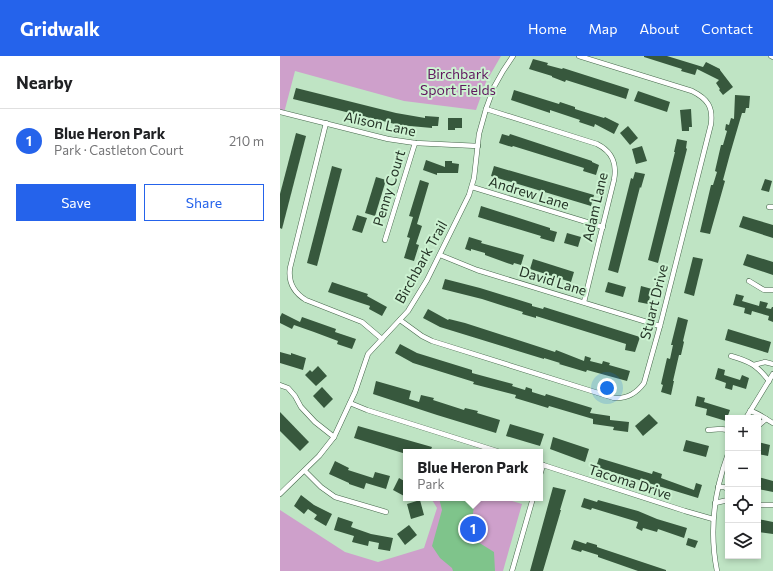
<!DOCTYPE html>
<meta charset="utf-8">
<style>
:root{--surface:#fff;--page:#f6f6f6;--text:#202124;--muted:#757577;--line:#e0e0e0;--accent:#2563eb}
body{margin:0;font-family:Commissioner,sans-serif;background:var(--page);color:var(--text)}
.controls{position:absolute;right:12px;bottom:12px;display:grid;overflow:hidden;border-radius:0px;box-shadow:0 2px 6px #0003}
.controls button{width:36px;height:36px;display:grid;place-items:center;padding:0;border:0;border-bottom:1px solid var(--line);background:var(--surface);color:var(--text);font:20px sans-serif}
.you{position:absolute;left:327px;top:332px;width:14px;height:14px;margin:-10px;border:3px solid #fff;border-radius:50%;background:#1a73e8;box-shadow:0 0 0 6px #1a73e833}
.badge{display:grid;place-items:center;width:26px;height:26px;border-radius:50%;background:var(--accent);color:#fff;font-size:13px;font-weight:700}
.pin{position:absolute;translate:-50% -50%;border:2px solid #fff;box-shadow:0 1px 4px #0006}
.popup{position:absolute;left:123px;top:393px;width:140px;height:52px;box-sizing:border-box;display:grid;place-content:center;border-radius:0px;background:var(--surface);filter:drop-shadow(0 1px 3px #0005);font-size:13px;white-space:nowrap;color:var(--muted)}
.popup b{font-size:15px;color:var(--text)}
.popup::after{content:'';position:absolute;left:50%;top:100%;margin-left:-8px;border:8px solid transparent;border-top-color:var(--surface)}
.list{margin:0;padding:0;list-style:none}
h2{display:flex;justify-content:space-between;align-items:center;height:52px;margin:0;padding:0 16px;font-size:17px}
h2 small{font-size:13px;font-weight:400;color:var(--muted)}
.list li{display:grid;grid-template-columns:26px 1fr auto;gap:12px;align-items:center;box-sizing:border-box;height:64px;padding:0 16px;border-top:1px solid var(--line)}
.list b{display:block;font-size:15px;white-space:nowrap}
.list p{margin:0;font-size:13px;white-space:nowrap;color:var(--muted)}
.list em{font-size:13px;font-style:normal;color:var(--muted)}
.actions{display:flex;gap:8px;padding:12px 16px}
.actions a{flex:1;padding:9px 0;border:1px solid var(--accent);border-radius:0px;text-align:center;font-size:14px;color:var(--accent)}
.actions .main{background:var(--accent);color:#fff}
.icon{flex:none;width:22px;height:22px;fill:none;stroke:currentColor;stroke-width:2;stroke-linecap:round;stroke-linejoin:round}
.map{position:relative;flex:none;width:493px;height:515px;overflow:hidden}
header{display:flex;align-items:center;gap:24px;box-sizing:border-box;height:56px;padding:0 20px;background:var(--accent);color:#fff}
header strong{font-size:19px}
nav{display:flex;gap:22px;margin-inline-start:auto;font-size:14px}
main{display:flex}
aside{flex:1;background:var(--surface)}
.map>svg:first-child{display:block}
.green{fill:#cea0cb}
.water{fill:#7fc48b}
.building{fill:#37583d}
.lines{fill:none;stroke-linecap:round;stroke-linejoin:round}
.street-casing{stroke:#46674b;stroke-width:5.5}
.street{stroke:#fff;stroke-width:4.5}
.labels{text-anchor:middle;stroke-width:4;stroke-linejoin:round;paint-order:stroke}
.park-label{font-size:14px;fill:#61185f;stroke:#ccf2d1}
.street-label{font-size:14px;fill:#253427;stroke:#ccf2d1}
</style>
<header>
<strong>Gridwalk</strong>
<nav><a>Home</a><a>Map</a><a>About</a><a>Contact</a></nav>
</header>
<main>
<aside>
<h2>Nearby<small></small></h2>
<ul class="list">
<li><span class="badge">1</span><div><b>Blue Heron Park</b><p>Park · Castleton Court</p></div><em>210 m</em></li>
</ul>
<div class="actions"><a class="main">Save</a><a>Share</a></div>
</aside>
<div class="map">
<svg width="493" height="515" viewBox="0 0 493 515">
<rect width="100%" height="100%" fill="#bfe4c4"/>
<g class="green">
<polygon points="0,0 221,0 206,26 196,54 124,45 15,15 4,57 0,56"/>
<polygon points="151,442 222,442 242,448 223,515 0,515 0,454 65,496 98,506 144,492 157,452"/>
</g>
<polygon class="water" points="159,442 194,442 194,451 190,476 191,481 198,486 214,496 215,515 173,515 172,512 160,502 152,490 162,454"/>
<g class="building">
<polygon points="364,0 387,0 423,11 426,6 440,13 440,14 453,31 443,39 439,34 440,33 436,27 439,24 417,13 415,19 401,15 402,13 364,1"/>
<polygon points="253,3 268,7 267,9 282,13 283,12 349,33 346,43 286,24 285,26 272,21 272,20 249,13"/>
<polygon points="16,32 116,57 145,62 145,60 159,61 158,70 152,70 152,72 119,69 13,43"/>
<polygon points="234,34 279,48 280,46 295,51 295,53 324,62 325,61 339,68 334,78 315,68 314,71 299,66 300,64 270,54 270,57 231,44"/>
<polygon points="358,35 390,46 387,56 354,45"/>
<polygon points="455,39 470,40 469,52 466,52 465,57 462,57 450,98 443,124 445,125 430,178 420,176 431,129 433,129 437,116 435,115 441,89 443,89 447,75 445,74 446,68 449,69 451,62 454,63"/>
<polygon points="411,53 412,71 409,71 409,75 402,75 400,54"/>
<polygon points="168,62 182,62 182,72 175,72 175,74 168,74"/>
<polygon points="348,70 358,82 350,89 340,77"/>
<polygon points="16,77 26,80 2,173 0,172 0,138"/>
<polygon points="222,78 229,80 230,78 312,105 312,106 319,109 316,119 303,115 304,112 233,90 232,91 219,87"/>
<polygon points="397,83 407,85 406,92 407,93 378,207 368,204 395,96 394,96"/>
<polygon points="362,90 367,105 356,108 352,93"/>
<polygon points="146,104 165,111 165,105 172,105 172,107 179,108 178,117 157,117 157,119 143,114"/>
<polygon points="52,110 62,113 37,210 27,207"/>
<polygon points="214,110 314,139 311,150 211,120"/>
<polygon points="355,116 365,118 361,132 360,131 338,217 328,214 351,122 353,123"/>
<polygon points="96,121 106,124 95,160 85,157"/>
<polygon points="485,123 492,125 489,136 481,134"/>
<polygon points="140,124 149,127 137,168 142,170 136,188 139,189 134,205 124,202 130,182 127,181 133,161 129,160"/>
<polygon points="201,150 270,172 270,174 277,176 274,186 260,182 261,180 198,161"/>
<polygon points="77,159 87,162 82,177 72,174"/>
<polygon points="463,160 493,169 493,182 459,171"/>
<polygon points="287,177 301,181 298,191 284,187"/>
<polygon points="189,181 202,185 201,187 244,199 241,209 234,207 233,209 227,207 205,199 205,197 191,193 191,195 185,193"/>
<polygon points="467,198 493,206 493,219 463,209"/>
<polygon points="413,201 423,203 414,240 404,237"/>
<polygon points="253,203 294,216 291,226 250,213"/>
<polygon points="165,223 200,232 252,248 252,250 263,253 264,251 360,281 355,296 345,294 346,288 256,260 256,262 242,258 243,256 202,243 162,233"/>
<polygon points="52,226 88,238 87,240 107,251 102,260 89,253 90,250 48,236"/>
<polygon points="328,226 346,231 343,241 325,236"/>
<polygon points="361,230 372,233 368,248 358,246"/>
<polygon points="456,238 464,240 462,245 479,250 480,245 488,247 486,252 491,253 492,251 493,251 493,266 488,264 489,260 472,255 471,259 464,257 465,252 453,249"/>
<polygon points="148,253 168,264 169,263 185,267 275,296 276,294 304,305 305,300 311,302 310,305 322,308 323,305 330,307 329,309 350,315 347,325 307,314 306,316 279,308 280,307 264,302 264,303 160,271 143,262"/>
<polygon points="2,257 20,266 22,261 56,273 55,276 76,283 72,293 57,288 58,285 34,276 14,269 12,273 0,267 0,261"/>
<polygon points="398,261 408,264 403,285 404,286 401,299 399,299 393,325 394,325 391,339 381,336 383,329 381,328 387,302 390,303 393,289 391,289"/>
<polygon points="448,273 491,286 488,297 445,284"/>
<polygon points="120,288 137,297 192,314 192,317 233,328 232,330 245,334 246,331 252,333 252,336 265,340 266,338 312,352 310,357 330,360 330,364 349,366 348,376 333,374 334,371 313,368 313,363 269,350 268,352 255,348 235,342 236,339 193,328 194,326 133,307 115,297"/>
<polygon points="0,296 11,299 11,297 26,302 23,314 0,307"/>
<polygon points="38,310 47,320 36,330 25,319 30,314 32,316"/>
<polygon points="438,312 445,314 444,319 460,324 462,319 469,322 466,333 453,329 452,334 445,332 446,327 435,323"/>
<polygon points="96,325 131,335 129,343 139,346 141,339 154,342 153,344 184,354 185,352 198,355 197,357 220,364 216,377 157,359 93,338"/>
<polygon points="42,331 53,343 44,352 33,340"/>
<polygon points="417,340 425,342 424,346 450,354 446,365 426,359 427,353 415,350"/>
<polygon points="0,356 29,386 20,395 0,375"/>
<polygon points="369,358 378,367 363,380 355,370"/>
<polygon points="230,368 264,378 260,390 226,380"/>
<polygon points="78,370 152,391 150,396 139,396 132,394 131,396 126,396 126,398 74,382"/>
<polygon points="273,381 309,393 305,406 270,393"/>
<polygon points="406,384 429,390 426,401 403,395"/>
<polygon points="478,386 490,389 488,400 478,398"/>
<polygon points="319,402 372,418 373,415 382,418 381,422 414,434 416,427 422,429 418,442 316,411"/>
<polygon points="55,405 69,412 68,414 93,422 95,416 110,420 106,433 86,427 84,433 69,428 69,427 49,418"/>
<polygon points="478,421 493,425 493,436 478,433"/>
<polygon points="119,422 126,426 126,441 113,434"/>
<polygon points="273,431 286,434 280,454 281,454 263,515 250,515"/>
<polygon points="21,439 34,449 52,458 46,470 34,463 37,459 28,453 24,458 14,450"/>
<polygon points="304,442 317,446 318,444 358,455 377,463 407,472 404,482 378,473 377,476 363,472 362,475 356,472 358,466 312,452 311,454 301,451"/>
<polygon points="140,444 144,459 131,463 127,448"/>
<polygon points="58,461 73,466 71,471 91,478 113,482 110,495 98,493 99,487 89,485 88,490 72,486 74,480 54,474"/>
<polygon points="478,463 493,466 493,478 478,476"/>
<polygon points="129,469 137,479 125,489 117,478"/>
<polygon points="408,482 418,485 415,492 406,489"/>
<polygon points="294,484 306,488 307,486 317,489 317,491 386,514 386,515 358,515 318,501 318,499 302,494 301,496 291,493"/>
</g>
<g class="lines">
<g class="street-casing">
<g id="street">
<polyline points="491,0 493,1"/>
<path d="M206,53L317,88C333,96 337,108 334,124L304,246"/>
<polyline points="0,56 108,83 135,87 198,90"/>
<path d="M46,67L10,212C8,226 13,236 26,244L82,266L102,283"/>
<polyline points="192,131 323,171"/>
<polyline points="489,151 493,151"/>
<polyline points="105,184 135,87"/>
<polyline points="160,199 197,214 380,270"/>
<polyline points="469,225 484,234 493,234"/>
<path d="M120,264L142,280L152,285L334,342C347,343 356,338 364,327L380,270L431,68C433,51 428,43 412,35L299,0"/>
<path d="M451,300C469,305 477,309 489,325"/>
<polyline points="474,309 485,306 493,308"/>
<polyline points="0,329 8,332 15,340 21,351 35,366 54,381"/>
<polyline points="70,347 87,354 220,396"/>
<path d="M470,355C479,357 485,363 493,367"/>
<polyline points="466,362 493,318"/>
<polyline points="478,370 486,363"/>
<polyline points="428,374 441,373 448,374"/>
<polyline points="260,408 405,455 433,463"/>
<polyline points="25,415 41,431 55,441 106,456"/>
<polyline points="260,419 263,409"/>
<polyline points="438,431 444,431 448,433"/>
<polyline points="0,438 39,400 54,381 75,336 88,298 128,255 147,224 189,139 194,122 199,78 206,53 214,31 223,15 233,0"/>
<polyline points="435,447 448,444"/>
<polyline points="478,449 493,449"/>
<polyline points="232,515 253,442"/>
<path d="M437,515C429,475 434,436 448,398"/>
</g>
</g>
<use href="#street" class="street"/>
</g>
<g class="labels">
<g class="park-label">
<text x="178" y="23">Birchbark<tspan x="178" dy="16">Sport Fields</tspan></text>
</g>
<g class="street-label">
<text transform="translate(100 68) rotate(12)" y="5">Alison Lane</text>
<text transform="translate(109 132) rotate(-73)" y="5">Penny Court</text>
<text transform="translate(249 137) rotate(17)" y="5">Andrew Lane</text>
<text transform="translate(315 151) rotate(-77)" y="5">Adam Lane</text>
<text transform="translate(141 206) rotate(-61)" y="5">Birchbark Trail</text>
<text transform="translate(273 225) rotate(17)" y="5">David Lane</text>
<text transform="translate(374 246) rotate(-76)" y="5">Stuart Drive</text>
<text transform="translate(350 426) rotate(18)" y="5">Tacoma Drive</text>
</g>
</g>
</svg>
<div class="controls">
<button>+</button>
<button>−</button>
<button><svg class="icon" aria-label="locate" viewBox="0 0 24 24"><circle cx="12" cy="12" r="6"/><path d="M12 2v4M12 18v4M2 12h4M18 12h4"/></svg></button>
<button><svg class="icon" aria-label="layers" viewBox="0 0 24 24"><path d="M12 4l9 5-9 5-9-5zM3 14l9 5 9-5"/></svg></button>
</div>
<div class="you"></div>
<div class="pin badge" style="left:193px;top:473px">1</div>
<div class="popup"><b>Blue Heron Park</b>Park</div>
</div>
</main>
